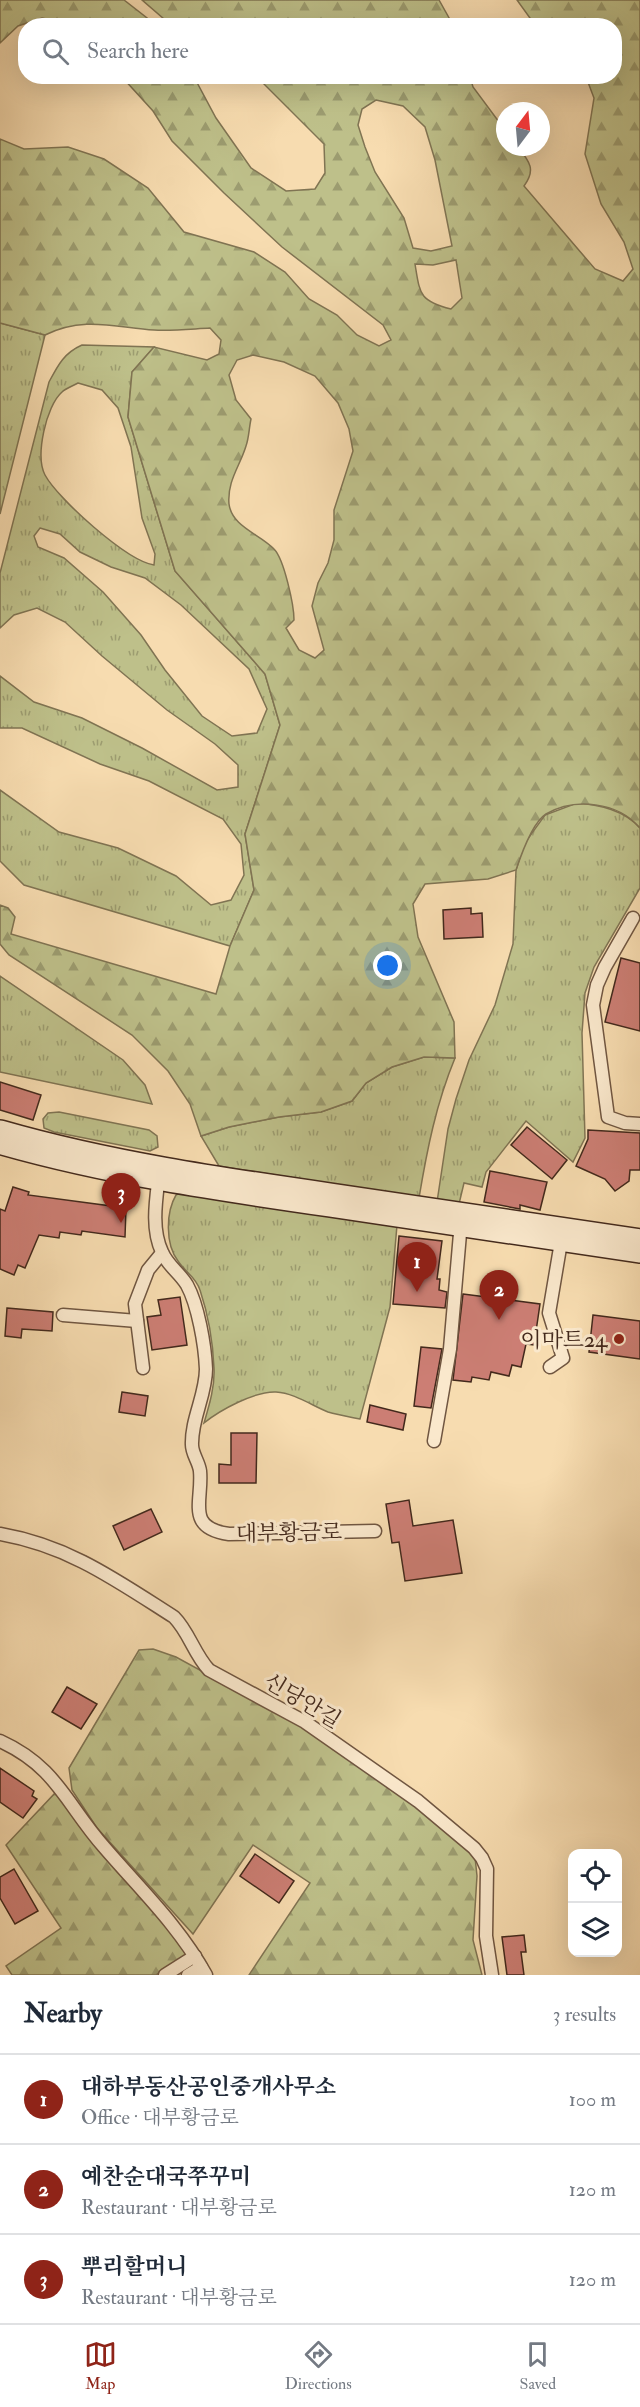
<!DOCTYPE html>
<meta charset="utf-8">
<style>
:root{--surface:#fff;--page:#f6f6f7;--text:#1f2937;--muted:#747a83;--line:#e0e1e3;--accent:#8f2418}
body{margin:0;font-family:"IM FELL Double Pica","Noto Serif KR",serif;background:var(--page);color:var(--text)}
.controls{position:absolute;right:18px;bottom:18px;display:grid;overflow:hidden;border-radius:12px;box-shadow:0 6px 24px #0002}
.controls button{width:54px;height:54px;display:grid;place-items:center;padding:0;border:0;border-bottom:2px solid var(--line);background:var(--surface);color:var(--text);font:30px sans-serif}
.compass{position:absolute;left:496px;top:102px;width:54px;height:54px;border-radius:50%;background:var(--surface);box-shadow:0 6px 24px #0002;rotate:16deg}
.you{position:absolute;left:388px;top:966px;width:21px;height:21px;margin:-15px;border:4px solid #fff;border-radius:50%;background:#1a73e8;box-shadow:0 0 0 9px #1a73e833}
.badge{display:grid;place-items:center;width:39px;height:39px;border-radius:50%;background:var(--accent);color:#fff;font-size:20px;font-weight:700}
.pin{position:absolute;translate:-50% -50px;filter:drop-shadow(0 2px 3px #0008)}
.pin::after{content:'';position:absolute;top:32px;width:21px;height:18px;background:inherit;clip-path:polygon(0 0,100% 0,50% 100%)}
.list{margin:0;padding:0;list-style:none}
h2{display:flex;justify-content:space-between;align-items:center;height:78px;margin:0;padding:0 24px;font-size:26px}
h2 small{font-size:20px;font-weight:400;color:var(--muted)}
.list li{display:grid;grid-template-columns:39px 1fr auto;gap:18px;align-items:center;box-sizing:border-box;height:90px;padding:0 24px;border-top:2px solid var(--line)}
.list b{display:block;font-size:22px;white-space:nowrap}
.list p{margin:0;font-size:20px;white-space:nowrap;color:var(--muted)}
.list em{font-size:20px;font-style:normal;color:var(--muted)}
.icon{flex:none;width:33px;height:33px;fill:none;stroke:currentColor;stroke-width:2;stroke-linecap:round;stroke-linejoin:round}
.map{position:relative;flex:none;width:640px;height:1975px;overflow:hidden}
.search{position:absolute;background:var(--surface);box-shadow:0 6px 24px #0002;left:18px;right:18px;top:18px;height:66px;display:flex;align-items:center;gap:15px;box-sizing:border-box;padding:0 21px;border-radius:24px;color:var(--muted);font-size:22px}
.sheet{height:348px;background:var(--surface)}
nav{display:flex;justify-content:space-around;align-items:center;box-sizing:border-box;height:84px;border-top:2px solid var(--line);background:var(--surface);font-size:16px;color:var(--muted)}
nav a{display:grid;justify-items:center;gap:3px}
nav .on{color:var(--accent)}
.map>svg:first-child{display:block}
.grass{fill:url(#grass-tufts);stroke:#807453;stroke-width:1.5;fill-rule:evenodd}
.forest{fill:url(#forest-firs);stroke:#807453;stroke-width:1.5;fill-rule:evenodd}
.building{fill:#cc7e74;stroke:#43291c;stroke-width:1.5}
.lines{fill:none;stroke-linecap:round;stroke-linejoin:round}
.service-casing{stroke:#705641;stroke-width:15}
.secondary-casing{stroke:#43291c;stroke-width:36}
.service{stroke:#fae8cc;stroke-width:12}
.secondary{stroke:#fae8cc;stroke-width:33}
.poi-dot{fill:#8f2418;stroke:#fae8cc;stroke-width:2}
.labels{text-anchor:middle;stroke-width:6;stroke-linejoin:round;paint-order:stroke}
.poi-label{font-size:22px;fill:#43291c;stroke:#fae8cc;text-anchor:end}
.street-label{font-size:22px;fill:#43291c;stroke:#fae8cc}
</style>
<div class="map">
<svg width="640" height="1975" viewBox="0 0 640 1975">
<defs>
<pattern id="grass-tufts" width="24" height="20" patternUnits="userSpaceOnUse" patternTransform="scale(1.5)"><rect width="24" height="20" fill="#bec08a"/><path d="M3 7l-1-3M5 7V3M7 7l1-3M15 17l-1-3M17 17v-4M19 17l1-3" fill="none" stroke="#9c9c70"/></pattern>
<pattern id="forest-firs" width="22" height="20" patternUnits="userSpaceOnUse" patternTransform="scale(1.5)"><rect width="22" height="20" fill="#bec08a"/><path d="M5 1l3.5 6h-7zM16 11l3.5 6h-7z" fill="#9c9c70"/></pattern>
</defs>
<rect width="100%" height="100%" fill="#f7dcb0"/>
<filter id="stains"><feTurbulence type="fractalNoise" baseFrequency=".00333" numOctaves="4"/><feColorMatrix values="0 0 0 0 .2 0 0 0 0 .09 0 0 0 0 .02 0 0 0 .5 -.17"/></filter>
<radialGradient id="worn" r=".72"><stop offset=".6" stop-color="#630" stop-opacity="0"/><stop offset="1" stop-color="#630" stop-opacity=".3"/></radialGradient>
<g class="grass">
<polygon points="0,323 45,335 0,514"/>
<path d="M82,345L154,347L132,372L128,417L175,571L265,674L280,725L245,834L254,890L230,946L24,885L0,861V790L59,832L118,848L176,876L211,905L231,900L244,875L241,844L223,819L149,781L100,764L22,728H0V676L34,702L82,718L142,748L217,790L238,787V765L215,744L167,710L102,656L65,622L37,608L14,615L0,628V573L49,382C58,365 64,353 82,345ZM78,383L102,390L118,408L131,447L142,518L155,554L154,565C127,561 58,499 45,475C35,456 46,406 62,392C66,388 73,386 78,383ZM40,528L60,534L80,552L111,567L145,578L181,605L249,669L267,709L257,733L232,736L202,716L165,670L141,635L103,592L64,558L38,547L34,536Z"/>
<path d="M577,803C600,805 624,810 640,828V888L594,967L585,993L582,1033L585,1138L573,1162L526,1121L486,1172L482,1187L464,1183L459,1204L437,1202L448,1129L456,1099L469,1060L495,1005L513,944L516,870L524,844L545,815Z"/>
<polygon points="0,976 123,1060 145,1085 152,1104 0,1072"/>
<path d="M424,1057L455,1058C436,1104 427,1150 419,1198L219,1166L201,1136L229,1127L279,1117L321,1112L352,1101L366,1083L392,1067Z"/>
<polygon points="59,1112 149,1130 157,1136 158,1147 150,1151 54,1132 44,1128 43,1119 48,1113"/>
<path d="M181,1192L397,1225L390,1307L360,1419C350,1417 338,1415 328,1412C311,1405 294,1393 276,1392C255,1391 220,1410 204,1423C209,1406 215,1387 214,1368C213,1344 208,1314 200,1290C196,1277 185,1272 178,1261C165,1244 166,1212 176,1195Z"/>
</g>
<g class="forest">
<polygon points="0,0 124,0 156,25 73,25 42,18 18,26 0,43"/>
<polygon points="142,0 439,0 453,25 171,25"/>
<path d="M517,0H640V828C618,802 575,797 546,814C532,823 521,855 516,870L488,879L425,884L413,904L418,937L454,1022L455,1058L424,1057L392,1067L366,1083L352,1101L321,1112L279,1117L229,1127L201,1136L190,1104L168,1071L132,1035L9,955L0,944V905L8,908L15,917L11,934L216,994L230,946L254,890L245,834L280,725L265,674L175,571L128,417L132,372L154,347L207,360L219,354L221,340L210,328C191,329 172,331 154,330C114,327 83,316 45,335L0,323V139L24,149L68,147L104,159L148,188L184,232L254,252L285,272L309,299L337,315L357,335L379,346L391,340L383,325L282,247L224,193L172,141L153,111L122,77H194L216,118L251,168L286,191L315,189L325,173L324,144L263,83L253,77H470L473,87L505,130V147H518C530,162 536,170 524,186L595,269L623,281L633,269L624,242L601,204L585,154L594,98L586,77L614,76V26L535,25ZM376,100L403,106L425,127L435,160L452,246L431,251L413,248L404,218L375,172L365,147L358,125L362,109ZM456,260L462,298L451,309C419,301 420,294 415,264L433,265ZM253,355L284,362L315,376L338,403L349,429L353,451L334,510V540L328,563L318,583L312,606L324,650L315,658L299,650L286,628L294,620C294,605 284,559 274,549C260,534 232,527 229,504C227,481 240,466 246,446C249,438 249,428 251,419L236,400L229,375L237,360Z"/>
<polygon points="153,1649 176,1657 304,1727 416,1804 475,1857 477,1876 473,1940 482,1975 249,1975 310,1883 253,1845 193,1934 97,1828 72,1790 69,1768 139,1650"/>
<polygon points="57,1791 162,1917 187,1955 156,1975 12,1975 6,1966 61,1928 6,1845"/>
</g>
<g class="building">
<polygon points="471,908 471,914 482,913 483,937 444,939 443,910"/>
<polygon points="621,958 640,963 640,1031 605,1022"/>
<polygon points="0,1082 41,1095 33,1120 0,1110"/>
<polygon points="527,1127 567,1160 552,1179 511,1145"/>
<polygon points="588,1130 640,1133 640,1170 630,1170 629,1181 615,1191 605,1179 576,1166 588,1139"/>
<polygon points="490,1171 547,1182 540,1210 520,1205 520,1209 484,1202"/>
<polygon points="13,1187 29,1192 28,1195 126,1208 125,1237 82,1231 81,1235 60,1232 59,1238 39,1235 25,1268 18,1265 14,1275 0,1269 0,1209 5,1211"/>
<polygon points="399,1236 442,1241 437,1279 440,1279 439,1290 447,1292 445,1308 393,1304"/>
<polygon points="463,1294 540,1304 534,1345 526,1344 521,1367 512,1365 509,1376 491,1372 489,1380 472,1377 471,1382 453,1380"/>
<polygon points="180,1297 187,1345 152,1350 147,1317 161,1315 158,1300"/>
<polygon points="7,1308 53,1312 52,1331 22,1329 21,1338 5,1336"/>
<polygon points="593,1315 640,1321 640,1359 589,1352"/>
<polygon points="421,1347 442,1349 431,1408 414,1406"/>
<polygon points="122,1392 148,1396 145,1416 119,1412"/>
<polygon points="370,1405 406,1414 403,1430 367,1422"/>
<polygon points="231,1433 257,1433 256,1483 219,1483 219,1464 231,1465"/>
<polygon points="409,1500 413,1526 453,1520 462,1573 405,1581 399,1542 392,1543 386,1504"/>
<polygon points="151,1509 162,1532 124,1550 113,1526"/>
<polygon points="67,1687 97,1704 81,1729 52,1712"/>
<polygon points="0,1768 34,1791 32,1796 37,1799 23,1818 0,1802"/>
<polygon points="255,1854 294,1881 279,1903 240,1876"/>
<polygon points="14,1869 38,1911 15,1924 0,1898 0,1877"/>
<polygon points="524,1935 526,1952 521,1952 524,1975 507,1975 502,1937"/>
</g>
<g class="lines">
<g class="service-casing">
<g id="service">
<polyline points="633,918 605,967 597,985 593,1005 608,1117 625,1123 640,1124"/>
<path d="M159,1175C156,1200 151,1229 162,1252C167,1265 180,1273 187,1285C198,1305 205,1345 206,1369C206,1395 191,1419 192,1445C192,1454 199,1462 200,1471C203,1501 185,1528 229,1534L375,1531"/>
<polyline points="63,1315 137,1321"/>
<polyline points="550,1367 563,1358 549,1313 562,1236"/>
<polyline points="143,1368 135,1304 148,1270 162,1253"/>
<polyline points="434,1441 450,1349 461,1222"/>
<path d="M0,1534C69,1546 116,1580 174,1617C189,1632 194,1654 209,1670L305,1722L418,1801L474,1848L482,1858L487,1869L486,1936L492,1975"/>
<path d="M0,1741C57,1767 66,1804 104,1847C140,1889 179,1926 206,1975"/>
<polyline points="165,1975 195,1956"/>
<polyline points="188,1975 201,1967"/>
</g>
</g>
<g class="secondary-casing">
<path id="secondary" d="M0,1137C108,1168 219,1184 330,1200C433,1215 536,1231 640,1246"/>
</g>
<use href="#service" class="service"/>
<use href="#secondary" class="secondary"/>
</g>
<circle class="poi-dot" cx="619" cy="1339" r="6"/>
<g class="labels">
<g class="poi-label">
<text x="607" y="1347">이마트24</text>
</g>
<g class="street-label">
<text transform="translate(289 1532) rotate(-1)" y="8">대부황금로</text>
<text transform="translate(303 1700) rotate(31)" y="8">신당안길</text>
</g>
</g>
<rect width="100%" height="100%" filter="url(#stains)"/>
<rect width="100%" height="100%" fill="url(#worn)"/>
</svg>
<div class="controls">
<button><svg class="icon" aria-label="locate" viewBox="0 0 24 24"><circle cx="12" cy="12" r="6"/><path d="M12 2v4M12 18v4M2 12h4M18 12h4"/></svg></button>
<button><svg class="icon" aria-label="layers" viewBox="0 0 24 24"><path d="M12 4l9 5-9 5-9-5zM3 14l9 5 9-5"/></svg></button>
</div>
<svg class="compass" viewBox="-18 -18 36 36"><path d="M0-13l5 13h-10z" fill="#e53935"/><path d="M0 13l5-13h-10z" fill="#747a83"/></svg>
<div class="you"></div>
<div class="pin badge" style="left:417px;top:1292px">1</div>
<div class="pin badge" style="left:499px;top:1320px">2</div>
<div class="pin badge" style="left:121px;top:1223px">3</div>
<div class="search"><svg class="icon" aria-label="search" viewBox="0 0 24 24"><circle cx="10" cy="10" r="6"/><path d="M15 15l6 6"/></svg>Search here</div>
</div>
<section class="sheet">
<h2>Nearby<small>3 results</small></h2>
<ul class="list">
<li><span class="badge">1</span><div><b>대하부동산공인중개사무소</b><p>Office · 대부황금로</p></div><em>100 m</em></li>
<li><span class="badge">2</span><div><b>예찬순대국쭈꾸미</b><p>Restaurant · 대부황금로</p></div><em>120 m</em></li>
<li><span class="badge">3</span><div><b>뿌리할머니</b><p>Restaurant · 대부황금로</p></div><em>120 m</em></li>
</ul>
</section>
<nav>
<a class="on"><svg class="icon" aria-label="map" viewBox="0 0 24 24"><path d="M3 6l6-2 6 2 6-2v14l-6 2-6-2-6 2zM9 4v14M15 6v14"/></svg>Map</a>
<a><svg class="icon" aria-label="directions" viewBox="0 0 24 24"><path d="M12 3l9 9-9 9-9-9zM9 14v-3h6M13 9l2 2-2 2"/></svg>Directions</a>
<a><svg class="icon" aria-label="saved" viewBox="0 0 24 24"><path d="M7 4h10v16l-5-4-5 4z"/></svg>Saved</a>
</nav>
